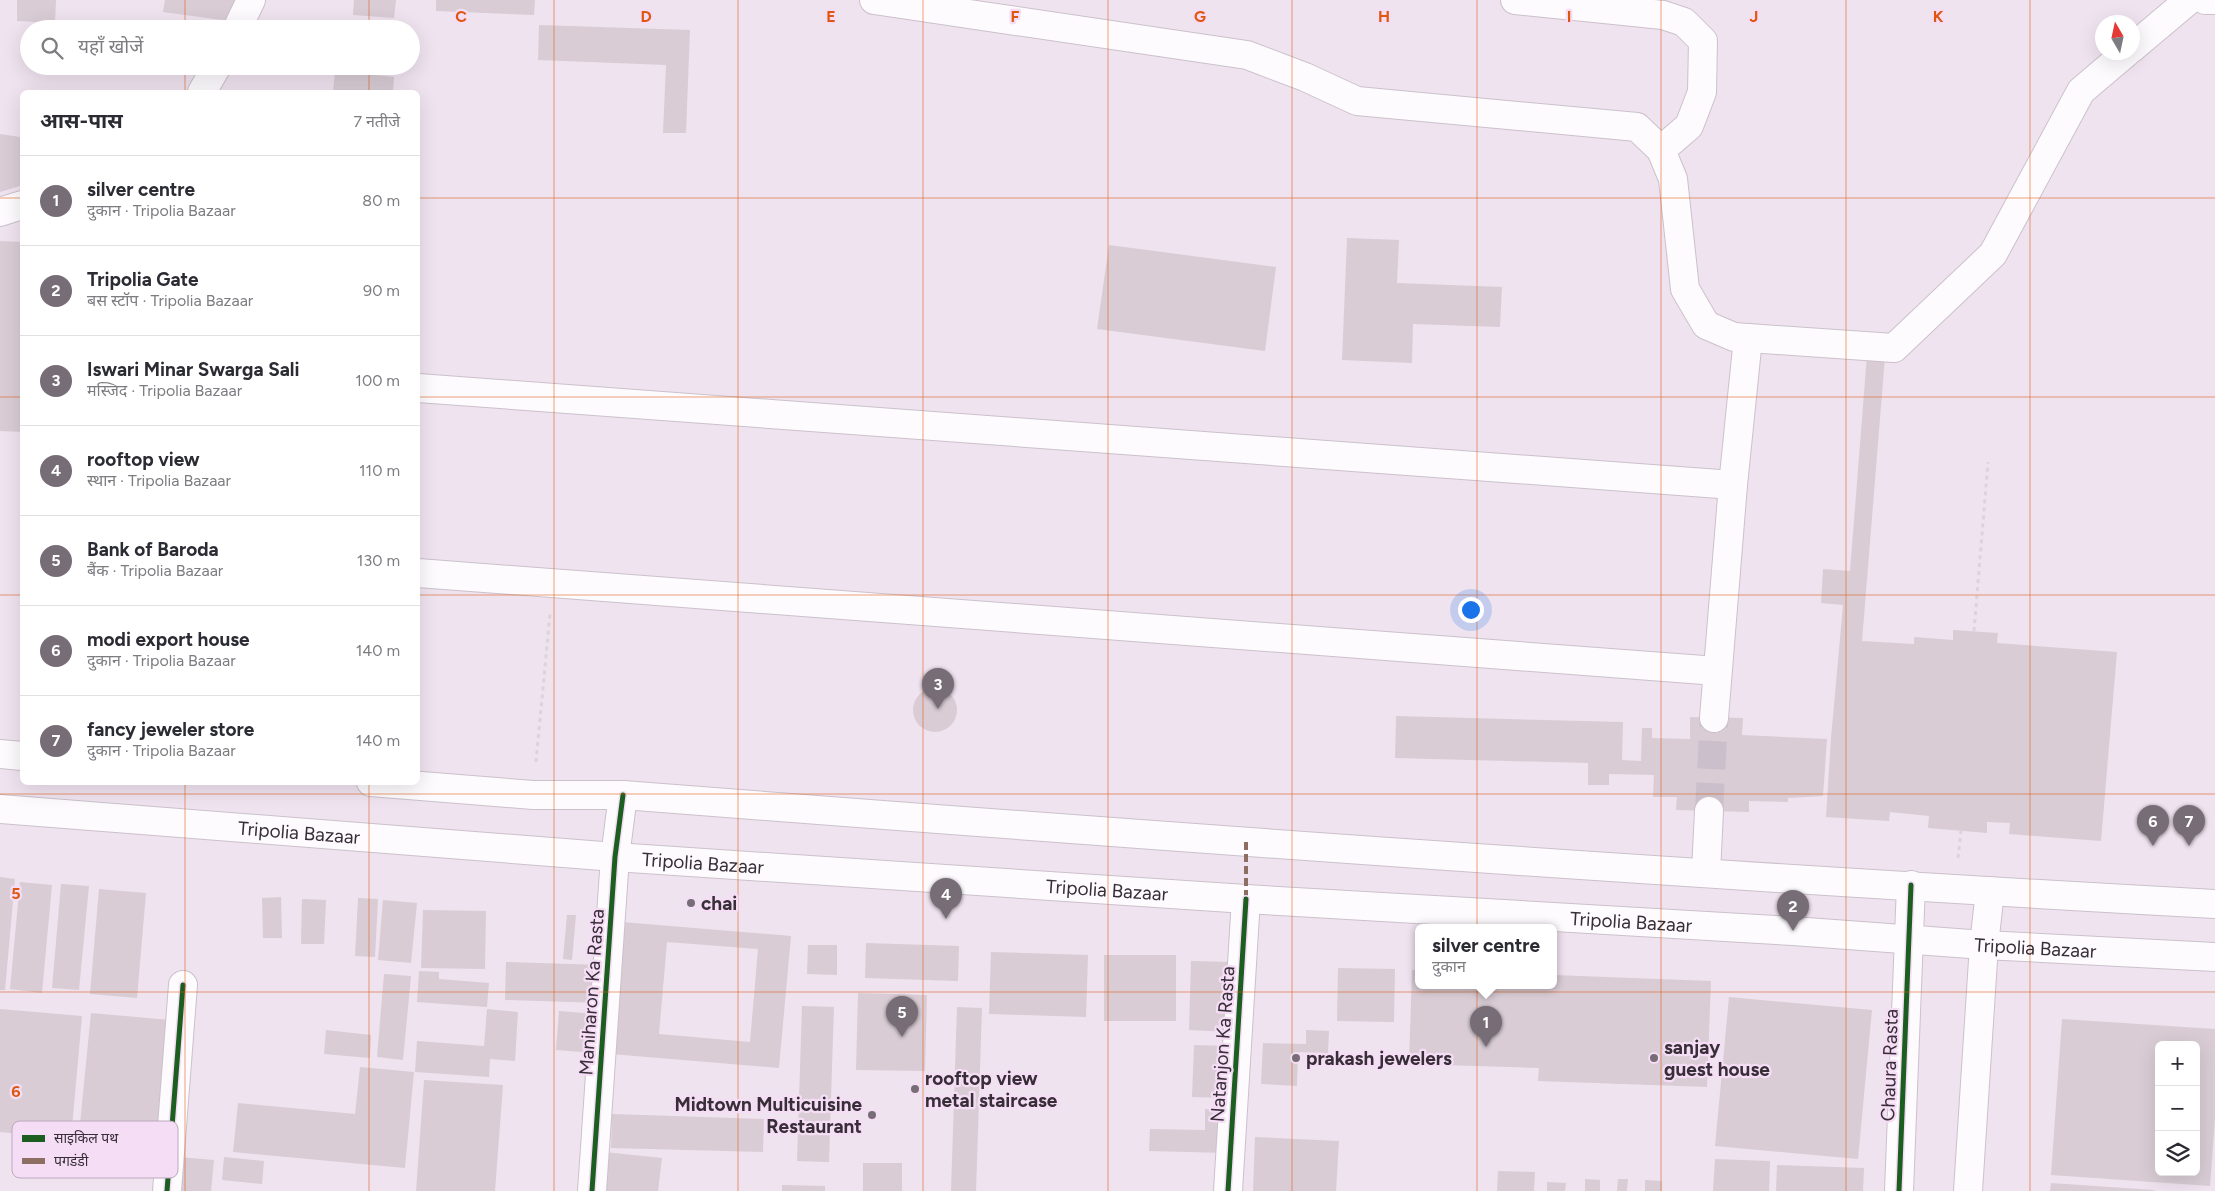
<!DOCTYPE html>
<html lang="hi">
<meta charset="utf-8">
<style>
:root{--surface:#fff;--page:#f2f2f3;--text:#2b2b33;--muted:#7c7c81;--line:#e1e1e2;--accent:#776d77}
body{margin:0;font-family:Figtree,"Noto Sans Devanagari",sans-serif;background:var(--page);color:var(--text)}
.controls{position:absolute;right:15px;bottom:15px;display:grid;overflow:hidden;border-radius:8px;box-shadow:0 5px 20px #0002}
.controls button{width:45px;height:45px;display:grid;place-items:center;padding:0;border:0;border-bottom:1px solid var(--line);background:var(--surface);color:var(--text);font:25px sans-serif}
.compass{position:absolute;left:2095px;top:15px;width:45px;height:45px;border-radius:50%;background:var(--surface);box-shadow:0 5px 20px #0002;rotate:351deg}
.you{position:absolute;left:1470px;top:609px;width:18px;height:18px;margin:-12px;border:4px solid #fff;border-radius:50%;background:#1a73e8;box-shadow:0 0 0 8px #1a73e833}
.badge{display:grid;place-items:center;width:32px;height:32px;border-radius:50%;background:var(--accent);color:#fff;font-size:16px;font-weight:700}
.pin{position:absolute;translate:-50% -41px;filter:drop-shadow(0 1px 2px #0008)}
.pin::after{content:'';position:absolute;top:26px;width:18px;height:15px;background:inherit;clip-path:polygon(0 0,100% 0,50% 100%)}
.popup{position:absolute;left:1415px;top:924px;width:142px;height:65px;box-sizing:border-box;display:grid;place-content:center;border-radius:8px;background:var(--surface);filter:drop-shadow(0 1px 4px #0005);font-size:16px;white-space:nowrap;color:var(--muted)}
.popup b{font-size:19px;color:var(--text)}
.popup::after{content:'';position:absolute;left:50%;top:100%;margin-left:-10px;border:10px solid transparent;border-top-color:var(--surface)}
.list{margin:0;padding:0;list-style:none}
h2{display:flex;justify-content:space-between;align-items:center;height:65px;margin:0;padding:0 20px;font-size:21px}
h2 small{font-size:16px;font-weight:400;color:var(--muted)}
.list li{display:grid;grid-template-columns:32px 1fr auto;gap:15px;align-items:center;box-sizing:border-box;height:90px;padding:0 20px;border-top:1px solid var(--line)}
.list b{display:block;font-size:19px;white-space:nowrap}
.list p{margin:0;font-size:16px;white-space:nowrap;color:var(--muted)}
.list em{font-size:16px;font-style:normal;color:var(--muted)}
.icon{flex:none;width:28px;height:28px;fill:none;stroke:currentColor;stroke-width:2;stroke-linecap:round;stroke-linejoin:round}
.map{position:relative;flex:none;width:2215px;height:1191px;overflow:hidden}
.search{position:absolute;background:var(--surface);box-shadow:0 5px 20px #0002;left:20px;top:20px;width:400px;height:55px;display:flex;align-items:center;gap:12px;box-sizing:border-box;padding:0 18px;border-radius:28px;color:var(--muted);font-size:19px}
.panel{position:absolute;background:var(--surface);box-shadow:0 5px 20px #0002;left:20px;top:90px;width:400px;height:695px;border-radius:8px}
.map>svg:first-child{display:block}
.building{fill:#d9ccd5;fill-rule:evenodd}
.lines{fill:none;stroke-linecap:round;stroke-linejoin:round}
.minor-tunnel{stroke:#cabfca;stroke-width:28;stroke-dasharray:28 14;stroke-linecap:butt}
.minor-casing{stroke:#cbc1cb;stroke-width:30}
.major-casing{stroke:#cbc1cb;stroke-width:30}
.path{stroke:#dad5da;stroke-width:3;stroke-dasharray:4 4;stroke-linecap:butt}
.minor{stroke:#fdfbfd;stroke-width:28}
.major{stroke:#fdfbfd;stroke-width:28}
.quiet{stroke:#8d6e63;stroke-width:4;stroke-dasharray:8 4;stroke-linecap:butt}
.cycleway-casing{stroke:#f5ddf5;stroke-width:8}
.cycleway{stroke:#1b5e20;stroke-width:5}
.grid{fill:none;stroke:#df570e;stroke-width:1;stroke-opacity:0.55}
.poi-dot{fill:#776d77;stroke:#f5ddf5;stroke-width:2}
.labels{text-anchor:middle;stroke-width:4.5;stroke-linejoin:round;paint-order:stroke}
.street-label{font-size:19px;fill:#372e37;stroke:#f5ddf5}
.poi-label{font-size:19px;font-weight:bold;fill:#372e37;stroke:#f5ddf5;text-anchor:start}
.key{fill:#f5ddf5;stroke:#bca8bc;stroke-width:1}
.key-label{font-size:14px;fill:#372e37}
.grid-label{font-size:16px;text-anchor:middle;font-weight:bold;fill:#df570e;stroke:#f5ddf5;stroke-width:4.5;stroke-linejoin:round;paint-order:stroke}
</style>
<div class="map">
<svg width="2215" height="1191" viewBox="0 0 2215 1191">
<rect width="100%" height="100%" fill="#efe3ef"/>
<g class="building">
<polygon points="17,0 56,0 55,23 17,21"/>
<polygon points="165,0 239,0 236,22 163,12"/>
<polygon points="354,0 396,0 394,18 353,15"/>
<polygon points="436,0 535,0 534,15 436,11"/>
<polygon points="362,23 393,26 393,29 361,29"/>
<polygon points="539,25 690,30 686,133 663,133 666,65 538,60"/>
<polygon points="335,71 394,77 393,92 333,92"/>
<polygon points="0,134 20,137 20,186 0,192"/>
<polygon points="1347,238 1399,240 1397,283 1502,287 1500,327 1413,324 1412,363 1342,360"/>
<polygon points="0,241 22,242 22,432 0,431"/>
<polygon points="1109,245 1276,267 1265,351 1097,329"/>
<polygon points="1867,355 1885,357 1862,641 1914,644 1914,637 1953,640 1953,630 1998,633 1997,643 2117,652 2101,841 2009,834 2010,823 1987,822 1987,833 1928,828 1929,816 1890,812 1889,821 1826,817 1831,738 1843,605 1821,603 1823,569 1850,571"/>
<circle cx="935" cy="710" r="22"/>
<polygon points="1396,716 1623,722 1622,760 1641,761 1642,728 1652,728 1652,738 1690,739 1690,717 1743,718 1742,735 1827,739 1823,796 1788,798 1788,802 1749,801 1749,812 1676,810 1677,797 1653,797 1654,775 1609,774 1609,785 1588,785 1588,763 1395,758"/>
<polygon points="0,877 15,879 5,990 0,990"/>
<polygon points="20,882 52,885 42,993 10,989"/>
<polygon points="61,884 89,886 79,990 52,988"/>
<polygon points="99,889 146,893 137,998 90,994"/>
<polygon points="281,897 282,938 263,938 262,898"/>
<polygon points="358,898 378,899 375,957 355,956"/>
<polygon points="302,899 326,900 324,944 301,944"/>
<polygon points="383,900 417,903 411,963 378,960"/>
<polygon points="423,910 486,911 485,969 421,968"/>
<polygon points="567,915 576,915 572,960 563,959"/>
<path d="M622,922L791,936L779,1068L611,1054ZM667,942L758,949L750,1042L659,1034Z"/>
<polygon points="866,943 959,946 958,981 865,978"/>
<polygon points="808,945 837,945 837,975 807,974"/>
<polygon points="991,952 1088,955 1086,1017 989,1014"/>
<rect x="1104" y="955" width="72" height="66"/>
<polygon points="1191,961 1234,962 1231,1032 1189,1030"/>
<polygon points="506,962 602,965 601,1003 505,1000"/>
<polygon points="1338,968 1395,969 1394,1022 1337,1021"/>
<polygon points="1412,970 1418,970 1418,986 1554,986 1554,975 1711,981 1707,1087 1538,1081 1539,1068 1409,1064"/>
<polygon points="419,971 439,972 439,979 489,983 487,1007 417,1002"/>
<polygon points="384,974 411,976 403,1060 377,1057"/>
<polygon points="858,993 927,995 925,1071 856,1070"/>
<polygon points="1729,997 1872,1010 1858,1159 1715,1146"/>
<polygon points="802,1006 834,1007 829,1162 797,1161"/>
<polygon points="957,1007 982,1008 976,1191 951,1191"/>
<polygon points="0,1009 82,1016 71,1139 0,1132"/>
<polygon points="487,1009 518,1012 515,1061 490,1059 489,1077 415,1072 417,1041 484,1046"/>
<polygon points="559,1011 596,1014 594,1053 556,1050"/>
<polygon points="91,1013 170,1020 158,1152 78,1144"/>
<path d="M2062,1019L2215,1029V1119L2210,1186L2051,1175ZM2159,1045H2196V1172H2159Z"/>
<polygon points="326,1030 371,1035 370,1058 324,1054"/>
<polygon points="1306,1030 1329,1031 1328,1053 1298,1052 1297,1086 1261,1084 1263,1043 1306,1044"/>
<polygon points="1194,1045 1226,1046 1225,1098 1192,1097"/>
<polygon points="360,1067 414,1072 405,1168 233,1152 238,1103 355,1114"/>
<polygon points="424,1080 503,1085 495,1191 416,1191"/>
<polygon points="1205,1109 1226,1110 1225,1153 1149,1151 1150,1129 1205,1130"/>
<polygon points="612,1114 764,1119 763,1152 611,1148"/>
<polygon points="1255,1137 1339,1141 1336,1191 1253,1191"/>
<polygon points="605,1152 662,1158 658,1191 601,1191"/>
<polygon points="179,1157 214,1160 211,1191 176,1191"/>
<polygon points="224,1157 264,1161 262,1184 222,1180"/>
<polygon points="1715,1159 1770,1161 1769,1191 1713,1191"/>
<rect x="863" y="1163" width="39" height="28"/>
<polygon points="1777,1165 1864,1168 1863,1191 1776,1191"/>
<polygon points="1498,1171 1535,1172 1534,1191 1497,1191"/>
<polygon points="1585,1179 1600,1180 1600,1191 1585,1191"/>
<polygon points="1618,1179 1628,1179 1627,1191 1617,1191"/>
<polygon points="1645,1180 1662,1181 1662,1191 1645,1191"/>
<polygon points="1547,1182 1566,1183 1565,1191 1547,1191"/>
<polygon points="2051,1183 2154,1190 2154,1191 2050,1191"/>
<polygon points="782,1185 825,1186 825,1191 782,1191"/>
</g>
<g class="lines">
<polyline class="minor-tunnel" points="1709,811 1714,718"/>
<g class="minor-casing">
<g id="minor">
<polyline points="874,0 1247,55 1305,77 1357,101 1637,127 1661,150 1673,179 1685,289 1706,325 1734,337 1894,348 1993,254 2081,91 2127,52"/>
<polyline points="1515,0 1663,15 1684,22 1703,41 1702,92 1689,126 1661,150"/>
<polyline points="2205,0 2215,0"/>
<polyline points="237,29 251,0"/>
<polyline points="2132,48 2189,0"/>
<polyline points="202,92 217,66"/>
<polyline points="0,212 22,205"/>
<polyline points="418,388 1733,485"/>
<polyline points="418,573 1717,671"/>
<polyline points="1714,718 1733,485 1748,338"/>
<polyline points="1706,872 1709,811"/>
<polyline points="167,1191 183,985"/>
<polyline points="592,1191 615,857 623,795"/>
<polyline points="1228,1191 1246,899"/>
<polyline points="1899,1191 1911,885"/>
<polyline points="1968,1191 1984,945 1990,891"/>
</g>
</g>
<g class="major-casing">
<g id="major">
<polyline points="0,754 22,756"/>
<path d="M371,782L533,795H623C1153,836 1684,875 2215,904"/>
<path id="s1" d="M0,809L615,857L1246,899L1793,931L1984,945L2215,957"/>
</g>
</g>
<g class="path">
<polyline points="1974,631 1988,462"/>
<polyline points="536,762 550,614"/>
<polyline points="1958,858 1961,831"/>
</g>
<use href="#minor" class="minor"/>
<use href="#major" class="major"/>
<polyline class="quiet" points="1246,842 1246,899"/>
<g class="cycleway-casing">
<g id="cycleway">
<polyline points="167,1191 183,985"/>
<polyline points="592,1191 615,857 623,795"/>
<polyline points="1228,1191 1246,899"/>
<polyline points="1899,1191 1911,885"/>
</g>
</g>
<use href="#cycleway" class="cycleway"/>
</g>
<path class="grid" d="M185,0V29M369,0V29M554,0V1191M738,0V1191M923,0V1191M1108,0V1191M1292,0V1191M1477,0V1191M1661,0V1191M1846,0V1191M2030,0V1191M185,66V92M369,66V92M0,198H22M418,198H2215M0,397H22M418,397H2215M0,595H22M418,595H2215M185,782V1191M369,782V1191M0,794H2215M0,992H2215"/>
<g class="poi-dot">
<circle cx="691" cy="903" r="5"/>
<circle cx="1296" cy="1058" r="5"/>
<circle cx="1654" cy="1058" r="5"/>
<circle cx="915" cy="1089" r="5"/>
<circle cx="872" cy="1115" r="5"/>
</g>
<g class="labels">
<g class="street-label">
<text dy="7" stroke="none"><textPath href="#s1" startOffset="300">Tripolia Bazaar</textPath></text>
<text dy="7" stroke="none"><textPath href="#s1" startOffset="705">Tripolia Bazaar</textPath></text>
<text dy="7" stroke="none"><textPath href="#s1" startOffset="1110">Tripolia Bazaar</textPath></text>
<text dy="7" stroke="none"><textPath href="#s1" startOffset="1635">Tripolia Bazaar</textPath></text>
<text dy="7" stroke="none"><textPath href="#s1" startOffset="2040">Tripolia Bazaar</textPath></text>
<text transform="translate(591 992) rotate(-86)" y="7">Maniharon Ka Rasta</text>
<text transform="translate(1222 1044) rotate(-86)" y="7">Natanjon Ka Rasta</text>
<text transform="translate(1889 1065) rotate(-88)" y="7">Chaura Rasta</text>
</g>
<g class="poi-label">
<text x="701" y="910">chai</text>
<text x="1664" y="1054">sanjay<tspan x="1664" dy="22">guest house</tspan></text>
<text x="1306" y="1065">prakash jewelers</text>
<text x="925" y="1085">rooftop view<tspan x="925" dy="22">metal staircase</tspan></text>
<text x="862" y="1111" text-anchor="end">Midtown Multicuisine<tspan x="862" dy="22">Restaurant</tspan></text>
</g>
</g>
<rect x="12" y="1121" width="166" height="57" rx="8" class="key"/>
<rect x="22" y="1135" width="23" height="7" fill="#1b5e20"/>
<rect x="22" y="1158" width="23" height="6" fill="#8d6e63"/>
<g class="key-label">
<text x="54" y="1143">साइकिल पथ</text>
<text x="54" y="1166">पगडंडी</text>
</g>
<g class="grid-label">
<text x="461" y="22">C</text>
<text x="646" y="22">D</text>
<text x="831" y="22">E</text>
<text x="1015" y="22">F</text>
<text x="1200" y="22">G</text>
<text x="1384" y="22">H</text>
<text x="1569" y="22">I</text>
<text x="1754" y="22">J</text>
<text x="1938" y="22">K</text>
<text x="16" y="899">5</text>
<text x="16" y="1097">6</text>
</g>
</svg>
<div class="controls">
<button>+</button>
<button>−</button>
<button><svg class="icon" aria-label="layers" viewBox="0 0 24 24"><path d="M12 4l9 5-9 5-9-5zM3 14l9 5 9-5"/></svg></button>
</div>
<svg class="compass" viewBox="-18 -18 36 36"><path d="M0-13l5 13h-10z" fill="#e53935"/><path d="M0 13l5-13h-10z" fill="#7c7c81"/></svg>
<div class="you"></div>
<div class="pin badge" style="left:1486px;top:1047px">1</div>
<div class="popup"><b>silver centre</b>दुकान</div>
<div class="pin badge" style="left:1793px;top:931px">2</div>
<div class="pin badge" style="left:938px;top:709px">3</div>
<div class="pin badge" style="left:946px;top:919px">4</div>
<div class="pin badge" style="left:902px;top:1037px">5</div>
<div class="pin badge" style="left:2153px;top:846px">6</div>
<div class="pin badge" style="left:2189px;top:846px">7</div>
<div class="search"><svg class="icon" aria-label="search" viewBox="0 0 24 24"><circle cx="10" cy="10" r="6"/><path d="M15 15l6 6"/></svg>यहाँ खोजें</div>
<section class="panel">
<h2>आस-पास<small>7 नतीजे</small></h2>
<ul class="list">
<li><span class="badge">1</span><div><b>silver centre</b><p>दुकान · Tripolia Bazaar</p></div><em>80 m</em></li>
<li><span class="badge">2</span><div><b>Tripolia Gate</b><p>बस स्टॉप · Tripolia Bazaar</p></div><em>90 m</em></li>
<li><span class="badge">3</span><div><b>Iswari Minar Swarga Sali</b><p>मस्जिद · Tripolia Bazaar</p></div><em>100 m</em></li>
<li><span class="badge">4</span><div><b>rooftop view</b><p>स्थान · Tripolia Bazaar</p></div><em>110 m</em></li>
<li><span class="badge">5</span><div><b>Bank of Baroda</b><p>बैंक · Tripolia Bazaar</p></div><em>130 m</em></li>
<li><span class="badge">6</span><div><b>modi export house</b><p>दुकान · Tripolia Bazaar</p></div><em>140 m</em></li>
<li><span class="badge">7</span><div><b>fancy jeweler store</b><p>दुकान · Tripolia Bazaar</p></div><em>140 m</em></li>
</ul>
</section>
</div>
